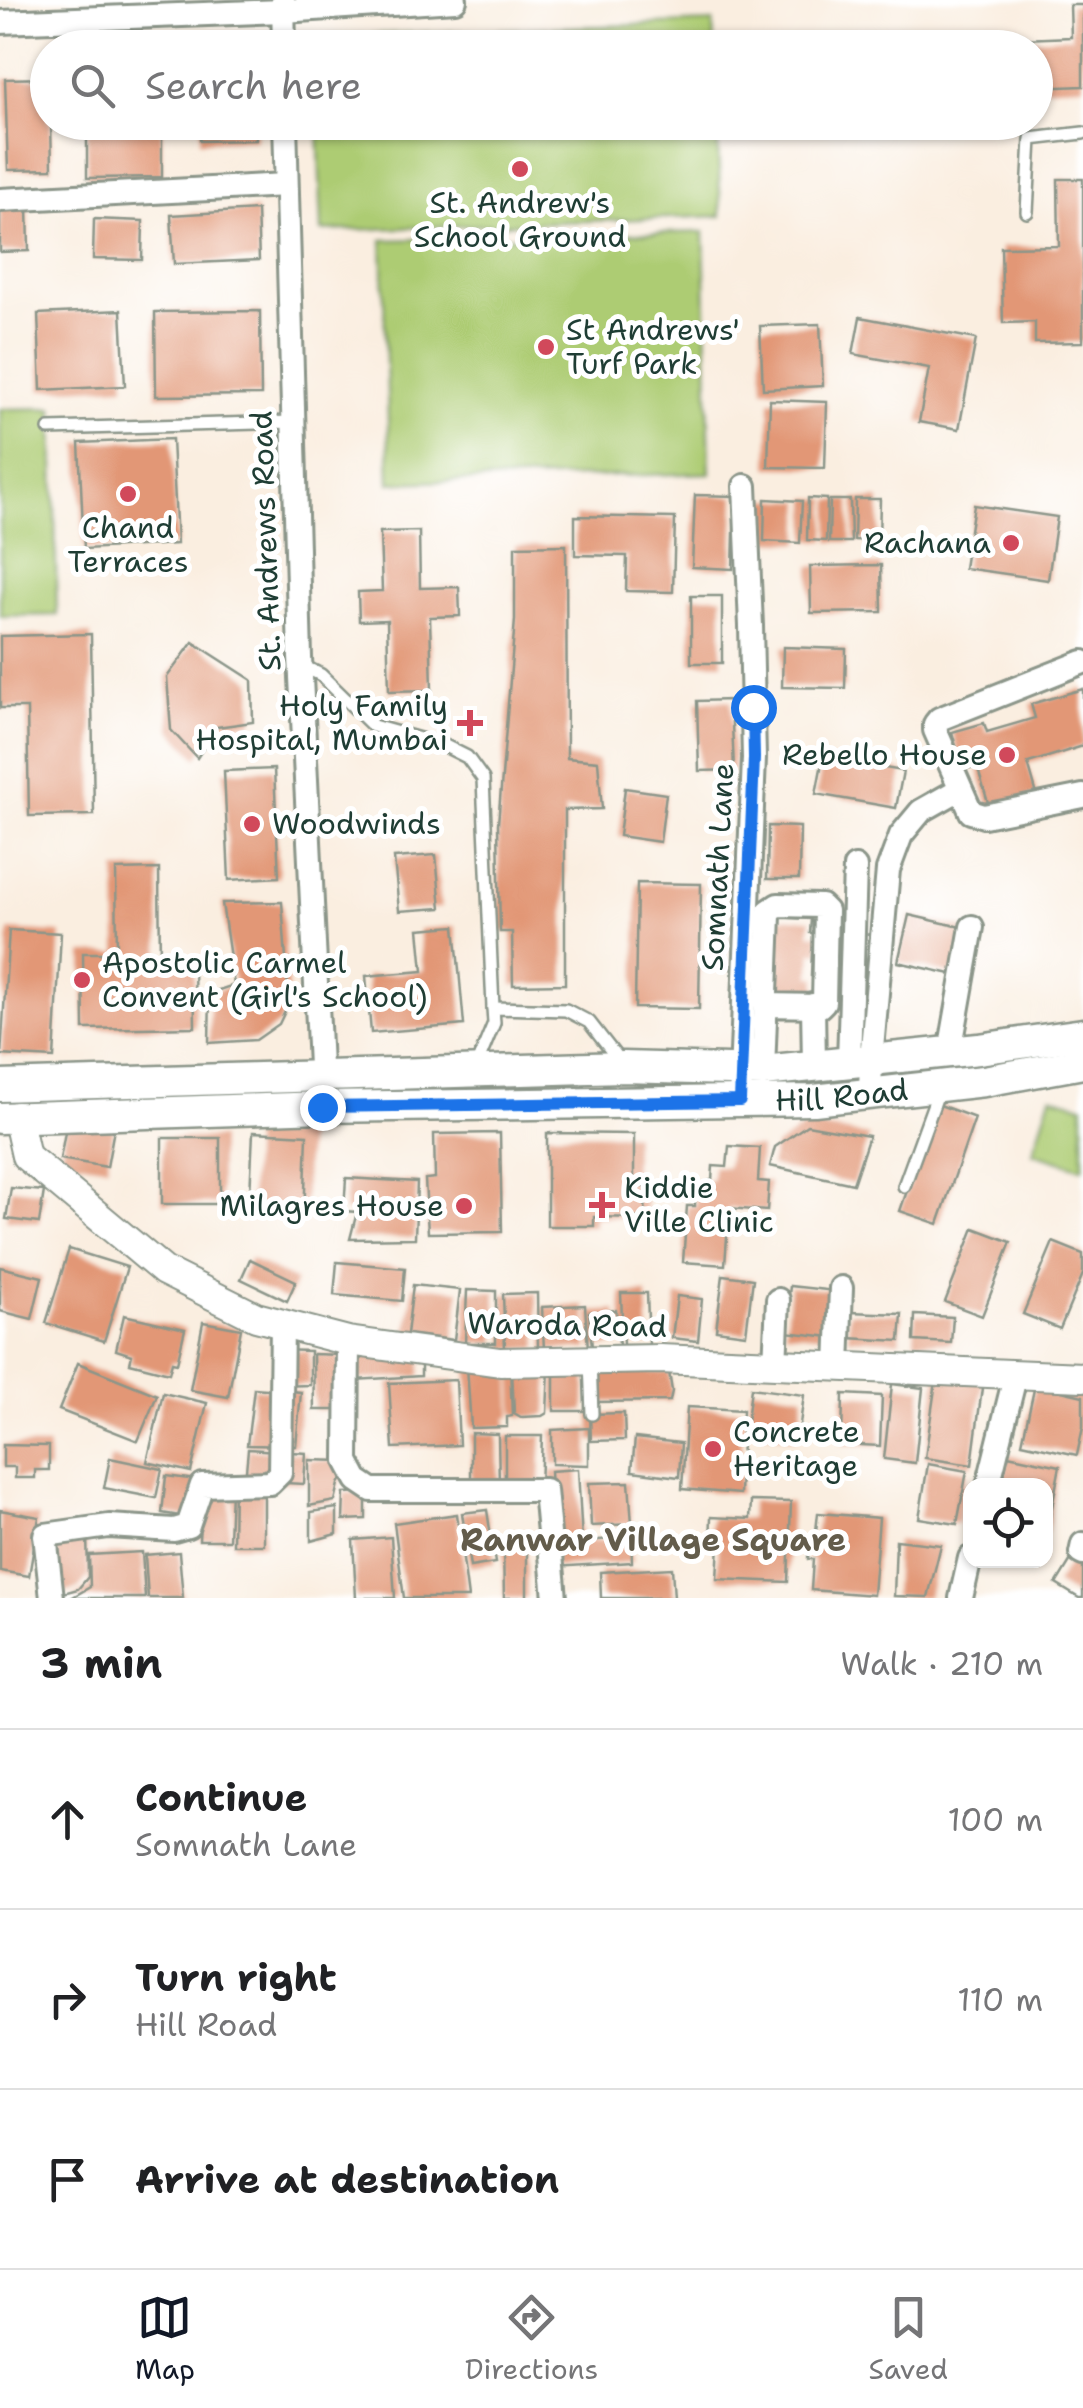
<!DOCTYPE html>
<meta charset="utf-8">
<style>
:root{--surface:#fff;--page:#f2f2f2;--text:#202124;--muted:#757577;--line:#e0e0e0;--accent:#111827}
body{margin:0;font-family:"Shantell Sans",sans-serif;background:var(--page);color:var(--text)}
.controls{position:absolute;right:30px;bottom:30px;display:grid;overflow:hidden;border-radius:20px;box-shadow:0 2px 8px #0004}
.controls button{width:90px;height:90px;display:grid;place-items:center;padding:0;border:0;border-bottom:2px solid var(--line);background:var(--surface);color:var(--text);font:50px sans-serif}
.stop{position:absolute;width:30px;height:30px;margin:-22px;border:8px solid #1a73e8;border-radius:50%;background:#fff}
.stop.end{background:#1a73e8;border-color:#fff;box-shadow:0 2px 10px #0008}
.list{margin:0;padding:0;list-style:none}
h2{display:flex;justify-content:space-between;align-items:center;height:130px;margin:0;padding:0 40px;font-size:42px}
h2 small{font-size:32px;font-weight:400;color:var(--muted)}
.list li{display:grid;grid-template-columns:65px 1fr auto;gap:30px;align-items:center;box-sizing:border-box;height:180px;padding:0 40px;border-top:2px solid var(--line)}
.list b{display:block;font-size:38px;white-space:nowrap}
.list p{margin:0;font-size:32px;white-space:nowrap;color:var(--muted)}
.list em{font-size:32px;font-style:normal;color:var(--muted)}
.icon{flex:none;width:55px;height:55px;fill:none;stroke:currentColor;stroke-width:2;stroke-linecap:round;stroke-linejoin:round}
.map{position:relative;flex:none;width:1083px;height:1598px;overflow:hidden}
.search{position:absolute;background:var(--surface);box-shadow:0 2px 8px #0004;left:30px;right:30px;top:30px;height:110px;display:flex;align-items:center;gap:25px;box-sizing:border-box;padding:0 35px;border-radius:55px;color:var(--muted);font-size:38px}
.sheet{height:670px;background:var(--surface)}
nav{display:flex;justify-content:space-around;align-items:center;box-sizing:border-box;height:140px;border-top:2px solid var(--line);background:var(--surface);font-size:28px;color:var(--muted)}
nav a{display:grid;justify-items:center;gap:5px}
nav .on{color:var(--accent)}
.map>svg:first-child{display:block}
.green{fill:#adcc73;stroke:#668454;stroke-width:2.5}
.building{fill:#e29776}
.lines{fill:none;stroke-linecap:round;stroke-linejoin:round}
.service-casing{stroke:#8c968a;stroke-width:16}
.minor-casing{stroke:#8c968a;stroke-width:28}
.tertiary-casing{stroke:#8c968a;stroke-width:32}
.secondary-casing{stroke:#8c968a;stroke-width:35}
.service{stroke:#fff;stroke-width:11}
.minor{stroke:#fff;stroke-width:22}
.tertiary{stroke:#fff;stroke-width:28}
.secondary{stroke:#fff;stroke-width:30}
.route{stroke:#1a73e8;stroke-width:12}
.poi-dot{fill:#d1495b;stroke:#fff;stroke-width:4}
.labels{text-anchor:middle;stroke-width:10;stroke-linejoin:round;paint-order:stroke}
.poi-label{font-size:30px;fill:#1f3d34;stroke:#fff;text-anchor:start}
.street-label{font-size:30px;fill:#1f3d34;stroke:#fff}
.neighbourhood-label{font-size:32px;font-weight:bold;fill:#635c4b;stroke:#fff}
</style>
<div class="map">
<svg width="1083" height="1598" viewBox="0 0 1083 1598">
<rect width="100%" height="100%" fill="#fff"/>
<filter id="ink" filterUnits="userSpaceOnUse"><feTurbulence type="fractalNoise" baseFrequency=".01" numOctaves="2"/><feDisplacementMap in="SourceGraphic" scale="20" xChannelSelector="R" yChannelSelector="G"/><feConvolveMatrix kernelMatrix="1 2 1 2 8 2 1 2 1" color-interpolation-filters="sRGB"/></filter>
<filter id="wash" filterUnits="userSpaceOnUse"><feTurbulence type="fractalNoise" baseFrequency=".0048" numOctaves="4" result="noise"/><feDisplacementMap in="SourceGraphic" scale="40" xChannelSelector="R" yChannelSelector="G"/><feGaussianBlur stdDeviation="2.25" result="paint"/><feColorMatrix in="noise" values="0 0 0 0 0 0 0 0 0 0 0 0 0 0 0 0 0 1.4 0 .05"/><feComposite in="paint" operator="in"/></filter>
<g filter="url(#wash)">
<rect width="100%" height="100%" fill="#faeee0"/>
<g class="green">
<polygon points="713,22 714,47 315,47 315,37"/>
<polygon points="318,123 717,123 721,216 322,231"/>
<polygon points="704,232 710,473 390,483 382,240"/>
<polygon points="53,408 57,615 0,616 0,409"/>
<polygon points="1051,1096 1083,1105 1083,1168 1033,1153"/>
</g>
<g id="blocks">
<g class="building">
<polygon points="1070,5 1083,5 1083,86 1036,88 1036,48 904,48 904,44 1071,37"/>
<polygon points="48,78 48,122 51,122 52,169 8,170 5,79"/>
<polygon points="87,122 162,122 162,177 87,178"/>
<polygon points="200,122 256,122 256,140 200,141"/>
<polygon points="724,122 761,122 762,131 724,131"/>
<polygon points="878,122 909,122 909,128 878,129"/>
<polygon points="1058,179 1083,179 1083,342 1035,343 1035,322 1003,323 1001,247 1059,246"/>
<polygon points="28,206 29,251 0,252 0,207"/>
<polygon points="257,210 259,260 174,264 171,215"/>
<polygon points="94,219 143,221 142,260 93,259"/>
<polygon points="121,310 125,386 41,390 38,314"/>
<polygon points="260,311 261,395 156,396 155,312"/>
<polygon points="860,317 976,339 959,429 919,422 929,368 853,354"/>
<polygon points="820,324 823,386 763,389 760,326"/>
<polygon points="770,400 827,402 825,468 768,467"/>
<polygon points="172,439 177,544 84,549 79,443"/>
<polygon points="695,495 735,496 733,569 692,567"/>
<polygon points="808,498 827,499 826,541 807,540"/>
<polygon points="765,499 802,501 800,543 764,541"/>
<polygon points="855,499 880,499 879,541 854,540"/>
<polygon points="830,500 850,500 851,542 829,542"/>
<polygon points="974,505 1057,517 1048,580 964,568"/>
<polygon points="575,516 675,518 673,592 626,591 627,556 575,555"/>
<polygon points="419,531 420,588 459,587 460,616 430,617 432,690 389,691 387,620 359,621 358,592 382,591 380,532"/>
<polygon points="566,545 567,758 598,761 602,809 565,810 565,984 513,985 512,932 500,932 498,824 515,620 515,546"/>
<polygon points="881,565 882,612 811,613 810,566"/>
<rect x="691" y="596" width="31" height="67"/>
<polygon points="91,634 94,815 29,816 27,708 0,708 0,636"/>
<polygon points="193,642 252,680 253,722 217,727 197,758 171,730 167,677"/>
<polygon points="783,647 846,649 845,688 782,687"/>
<polygon points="1083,689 1083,746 1028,763 1037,795 990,809 977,766 963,770 952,732 984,723 987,732 1035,718 1031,704"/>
<polygon points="731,700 734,770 699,771 697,701"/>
<polygon points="823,758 903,771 896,808 816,794"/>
<polygon points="274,769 279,877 229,880 224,771"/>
<polygon points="625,788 666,794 660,842 619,836"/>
<polygon points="768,826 800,827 799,879 767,879"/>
<polygon points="436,855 441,908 399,911 394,858"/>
<polygon points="159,869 160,963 194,963 195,1027 84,1029 83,953 117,953 116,870"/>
<polygon points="637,883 701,884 699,1009 635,1008"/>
<polygon points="282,902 289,1003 279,1024 256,1040 209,1043 210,993 234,985 222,903"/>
<polygon points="909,915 965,928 955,975 898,962"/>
<polygon points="774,917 811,919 810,933 820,934 820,953 812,952 811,976 817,977 816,1002 770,1000"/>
<polygon points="455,926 464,1025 371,1033 366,976 423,971 419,929"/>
<polygon points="9,930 61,933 54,1058 1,1055"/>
<polygon points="937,1104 975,1118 938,1224 900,1211"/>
<polygon points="67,1121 114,1129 107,1167 60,1159"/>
<polygon points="807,1125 869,1136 853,1184 770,1166 775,1147"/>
<polygon points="253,1132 307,1135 304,1219 249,1216"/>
<polygon points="500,1133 502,1232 428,1233 425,1179 435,1178 434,1134"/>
<polygon points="547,1133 634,1134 634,1186 646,1187 645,1218 594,1217 594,1226 547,1226"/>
<rect x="162" y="1138" width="58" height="66"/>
<polygon points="729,1146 760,1148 758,1181 769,1182 767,1211 729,1208 725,1265 683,1262 687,1206 695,1206 695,1198 702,1198 703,1183 712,1180 713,1166 727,1167"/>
<polygon points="346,1178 417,1182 415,1238 350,1239 357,1212 344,1211"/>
<polygon points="11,1188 44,1191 39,1223 6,1219"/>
<polygon points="974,1228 1011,1242 982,1316 945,1302"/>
<polygon points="1053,1242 1083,1254 1083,1274 1060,1329 1023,1314"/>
<polygon points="69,1249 127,1267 104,1341 46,1323"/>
<polygon points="250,1259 296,1281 287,1301 241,1279"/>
<polygon points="337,1262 405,1268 402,1301 334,1295"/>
<polygon points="0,1267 42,1277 32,1319 0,1311"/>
<polygon points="723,1275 753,1279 746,1334 716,1330"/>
<polygon points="413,1285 460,1290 454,1340 407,1334"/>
<polygon points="790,1286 836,1291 832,1337 785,1332"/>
<polygon points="467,1290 496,1291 496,1343 465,1343"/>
<polygon points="537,1293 538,1348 505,1349 503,1294"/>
<polygon points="621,1293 647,1293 649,1345 623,1345"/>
<polygon points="677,1296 702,1299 698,1341 672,1338"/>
<polygon points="585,1305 588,1349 544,1350 542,1307"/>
<polygon points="616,1310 619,1345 592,1348 589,1312"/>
<polygon points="849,1312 902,1314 900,1341 848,1338"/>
<polygon points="124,1315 185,1329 177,1363 172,1362 169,1373 130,1363 132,1355 116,1350"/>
<polygon points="915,1315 953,1317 951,1343 914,1341"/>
<polygon points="203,1322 241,1329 228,1397 190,1390"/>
<polygon points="279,1350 310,1351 310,1385 278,1386"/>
<polygon points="313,1354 340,1355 341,1410 314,1410"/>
<polygon points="421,1354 421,1376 355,1380 354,1355"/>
<polygon points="78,1363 157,1395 138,1441 59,1410"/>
<polygon points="467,1366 510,1366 512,1416 507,1417 507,1427 471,1428"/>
<polygon points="549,1368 547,1413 542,1416 521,1417 514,1413 512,1369"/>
<polygon points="669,1372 672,1391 670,1401 595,1402 594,1373"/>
<polygon points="554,1373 586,1373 585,1411 554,1411"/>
<polygon points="937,1374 983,1380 972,1465 925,1458"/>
<polygon points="456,1380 459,1445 393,1448 389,1383"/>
<polygon points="892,1384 923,1388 915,1463 884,1459"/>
<polygon points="1035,1385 1083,1396 1083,1427 1077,1455 1022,1443"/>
<polygon points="254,1388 301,1392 296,1446 247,1445"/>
<polygon points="751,1388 804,1395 798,1439 746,1430"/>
<polygon points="163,1393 207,1403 191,1472 147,1462"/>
<polygon points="843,1394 882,1396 880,1446 842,1444"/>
<polygon points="687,1407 743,1410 740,1494 682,1489"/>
<polygon points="624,1413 625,1440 591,1441 590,1414"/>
<polygon points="589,1428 589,1465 552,1464 552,1430"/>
<polygon points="471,1433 498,1434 499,1486 471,1487"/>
<polygon points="505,1436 542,1436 540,1487 505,1487"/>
<polygon points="635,1438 681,1443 679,1477 632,1471"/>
<polygon points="3,1445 49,1446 49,1470 35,1470 35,1478 15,1478 15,1467 3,1467"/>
<polygon points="248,1449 306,1453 304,1484 245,1481"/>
<polygon points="1008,1455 1060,1466 1047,1533 1046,1533 1046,1486 1002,1486"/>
<polygon points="110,1458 162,1469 156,1498 104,1488"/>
<polygon points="309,1460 342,1461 347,1470 339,1484 335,1501 309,1506"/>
<polygon points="928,1464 967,1471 957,1524 919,1518"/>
<polygon points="578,1469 582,1541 631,1538 632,1562 555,1567 550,1471"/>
<polygon points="166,1476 197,1480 192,1518 162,1513"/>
<polygon points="629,1482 632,1524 591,1526 589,1483"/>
<polygon points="234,1484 264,1486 264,1545 233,1545"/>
<polygon points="202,1489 231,1490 229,1540 199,1540"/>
<polygon points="366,1492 366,1519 343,1520 344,1493"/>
<polygon points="751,1501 791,1502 788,1582 717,1579 719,1544 710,1544 711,1517 750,1519"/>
<polygon points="337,1508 337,1534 311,1541 311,1512"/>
<polygon points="0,1510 39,1517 29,1576 0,1571"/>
<polygon points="487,1510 495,1563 470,1567 462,1513"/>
<polygon points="818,1513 879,1518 873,1595 811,1590 813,1559 808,1559 809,1540 815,1540"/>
<polygon points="457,1514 468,1598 404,1598 394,1523"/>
<polygon points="87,1533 88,1577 78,1589 60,1594 54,1534"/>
<polygon points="391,1537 395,1598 356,1598 353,1540"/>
<polygon points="896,1540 941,1545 928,1597 894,1596"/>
<polygon points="527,1543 527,1598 504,1598 503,1544"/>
<polygon points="142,1552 145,1598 71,1598 90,1587 89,1555"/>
<polygon points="179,1552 183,1598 148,1598 145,1555"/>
<polygon points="1072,1558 1083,1565 1083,1598 1079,1598 1056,1584"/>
<polygon points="672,1568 674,1598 601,1598 600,1572"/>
</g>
</g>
</g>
<g filter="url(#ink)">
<use href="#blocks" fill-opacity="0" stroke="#8c968a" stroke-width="2.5"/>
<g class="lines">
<g class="service-casing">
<g id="service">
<polyline points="1027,212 1031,139 1083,133"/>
<polyline points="49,429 292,422"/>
<polyline points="301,665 321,675 373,726 445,746 467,757 483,779 493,1008"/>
<polyline points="475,1069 494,1023 493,1008 566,1010 589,1022 621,1063"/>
<polyline points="904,1186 939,1090"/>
<polyline points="590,1361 592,1414"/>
</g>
</g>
<g class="minor-casing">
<g id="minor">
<polyline points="283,0 284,48"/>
<polyline points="0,22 283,11 455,0"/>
<polyline points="285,122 300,657 322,1107"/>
<polyline points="0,200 286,185"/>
<polyline points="1083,662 939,719 935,724 935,730 971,812 984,816 1083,796"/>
<polyline points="813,1005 814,1065"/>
<polyline points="950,1052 972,927"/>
<polyline points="849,1062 855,867"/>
<polyline points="763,1071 769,915 769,911 778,905 821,906 826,911 824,1002 820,1006 765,1005"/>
<polyline points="870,1094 871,1060 888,870 901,835 921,811 960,789"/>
<polyline points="740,1101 754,758 751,626 745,486"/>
<polyline points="348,1341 347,1461 357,1480 372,1490 545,1490 555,1598"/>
<polyline points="775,1364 778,1300"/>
<polyline points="838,1366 841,1288"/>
<polyline points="988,1486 1016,1373"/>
<polyline points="1083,1544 1081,1553 1083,1554"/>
<polyline points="52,1598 45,1535 109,1526 174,1530 188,1526 202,1485 270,1483 280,1473 282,1324"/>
<polyline points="961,1598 970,1558"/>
</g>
</g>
<g class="tertiary-casing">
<polyline id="tertiary" points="17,1116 26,1156 164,1271 256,1317 348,1341 500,1362 660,1359 1083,1377"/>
</g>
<g class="secondary-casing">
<g id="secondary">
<polyline points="0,1086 623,1067 763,1071 979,1049 1083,1034"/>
<path id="s1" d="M0,1118L322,1107L814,1100L984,1081L1083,1063"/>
</g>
</g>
<use href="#service" class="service"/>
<use href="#minor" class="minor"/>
<use href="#tertiary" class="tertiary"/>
<use href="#secondary" class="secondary"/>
</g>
</g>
<g class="lines" filter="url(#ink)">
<polyline class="route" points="322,1107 740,1101 754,758 753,707"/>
</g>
<g class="poi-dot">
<circle cx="520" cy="169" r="10"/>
<circle cx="546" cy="347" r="10"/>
<circle cx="128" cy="494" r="10"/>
<circle cx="1011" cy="543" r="10"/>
<path d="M465 708h10v10h10v10h-10v10h-10v-10h-10v-10h10z"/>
<circle cx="1007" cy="755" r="10"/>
<circle cx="252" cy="824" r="10"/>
<circle cx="82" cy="980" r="10"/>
<path d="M597 1190h10v10h10v10h-10v10h-10v-10h-10v-10h10z"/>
<circle cx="464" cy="1206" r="10"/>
<circle cx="713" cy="1449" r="10"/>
</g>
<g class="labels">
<g class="poi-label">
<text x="520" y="213" text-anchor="middle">St. Andrew's<tspan x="520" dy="34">School Ground</tspan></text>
<text x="566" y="340">St Andrews'<tspan x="566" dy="34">Turf Park</tspan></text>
<text x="128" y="538" text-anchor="middle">Chand<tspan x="128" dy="34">Terraces</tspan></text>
<text x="991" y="553" text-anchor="end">Rachana</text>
<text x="448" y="716" text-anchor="end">Holy Family<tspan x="448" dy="34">Hospital, Mumbai</tspan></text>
<text x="987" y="765" text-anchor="end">Rebello House</text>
<text x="272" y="834">Woodwinds</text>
<text x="102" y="973">Apostolic Carmel<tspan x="102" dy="34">Convent (Girl's School)</tspan></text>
<text x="624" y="1198">Kiddie<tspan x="624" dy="34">Ville Clinic</tspan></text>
<text x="444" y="1216" text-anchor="end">Milagres House</text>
<text x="733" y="1442">Concrete<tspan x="733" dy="34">Heritage</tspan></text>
</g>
<g class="street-label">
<text transform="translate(266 541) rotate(-92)" y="10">St. Andrews Road</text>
<text transform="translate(718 867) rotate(-87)" y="10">Somnath Lane</text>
<text dy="10" stroke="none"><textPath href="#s1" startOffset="842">Hill Road</textPath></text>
<text transform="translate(567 1325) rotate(1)" y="10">Waroda Road</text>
</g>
<g class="neighbourhood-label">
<text x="653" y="1551">Ranwar Village Square</text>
</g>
</g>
</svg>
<div class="controls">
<button><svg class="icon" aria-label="locate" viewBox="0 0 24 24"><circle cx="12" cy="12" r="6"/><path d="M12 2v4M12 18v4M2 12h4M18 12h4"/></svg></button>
</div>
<div class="stop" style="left:753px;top:707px"></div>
<div class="stop end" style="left:322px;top:1107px"></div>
<div class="search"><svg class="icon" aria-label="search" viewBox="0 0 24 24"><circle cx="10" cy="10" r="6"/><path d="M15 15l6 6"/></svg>Search here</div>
</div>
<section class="sheet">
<h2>3 min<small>Walk · 210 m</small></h2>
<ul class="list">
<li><svg class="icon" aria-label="ahead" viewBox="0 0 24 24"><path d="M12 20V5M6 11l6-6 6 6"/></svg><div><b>Continue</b><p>Somnath Lane</p></div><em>100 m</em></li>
<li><svg class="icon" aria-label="right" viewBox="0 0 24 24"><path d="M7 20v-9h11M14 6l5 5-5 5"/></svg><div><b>Turn right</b><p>Hill Road</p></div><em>110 m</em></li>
<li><svg class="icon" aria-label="arrive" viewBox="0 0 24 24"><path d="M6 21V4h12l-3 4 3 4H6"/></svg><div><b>Arrive at destination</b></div></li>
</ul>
</section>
<nav>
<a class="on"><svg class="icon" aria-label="map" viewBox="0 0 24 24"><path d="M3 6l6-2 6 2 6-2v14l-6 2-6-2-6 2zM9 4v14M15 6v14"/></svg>Map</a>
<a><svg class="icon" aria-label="directions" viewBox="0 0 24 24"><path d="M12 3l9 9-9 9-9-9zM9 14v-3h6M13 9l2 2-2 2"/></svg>Directions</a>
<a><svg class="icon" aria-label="saved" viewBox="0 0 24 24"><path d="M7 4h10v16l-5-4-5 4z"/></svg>Saved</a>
</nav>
